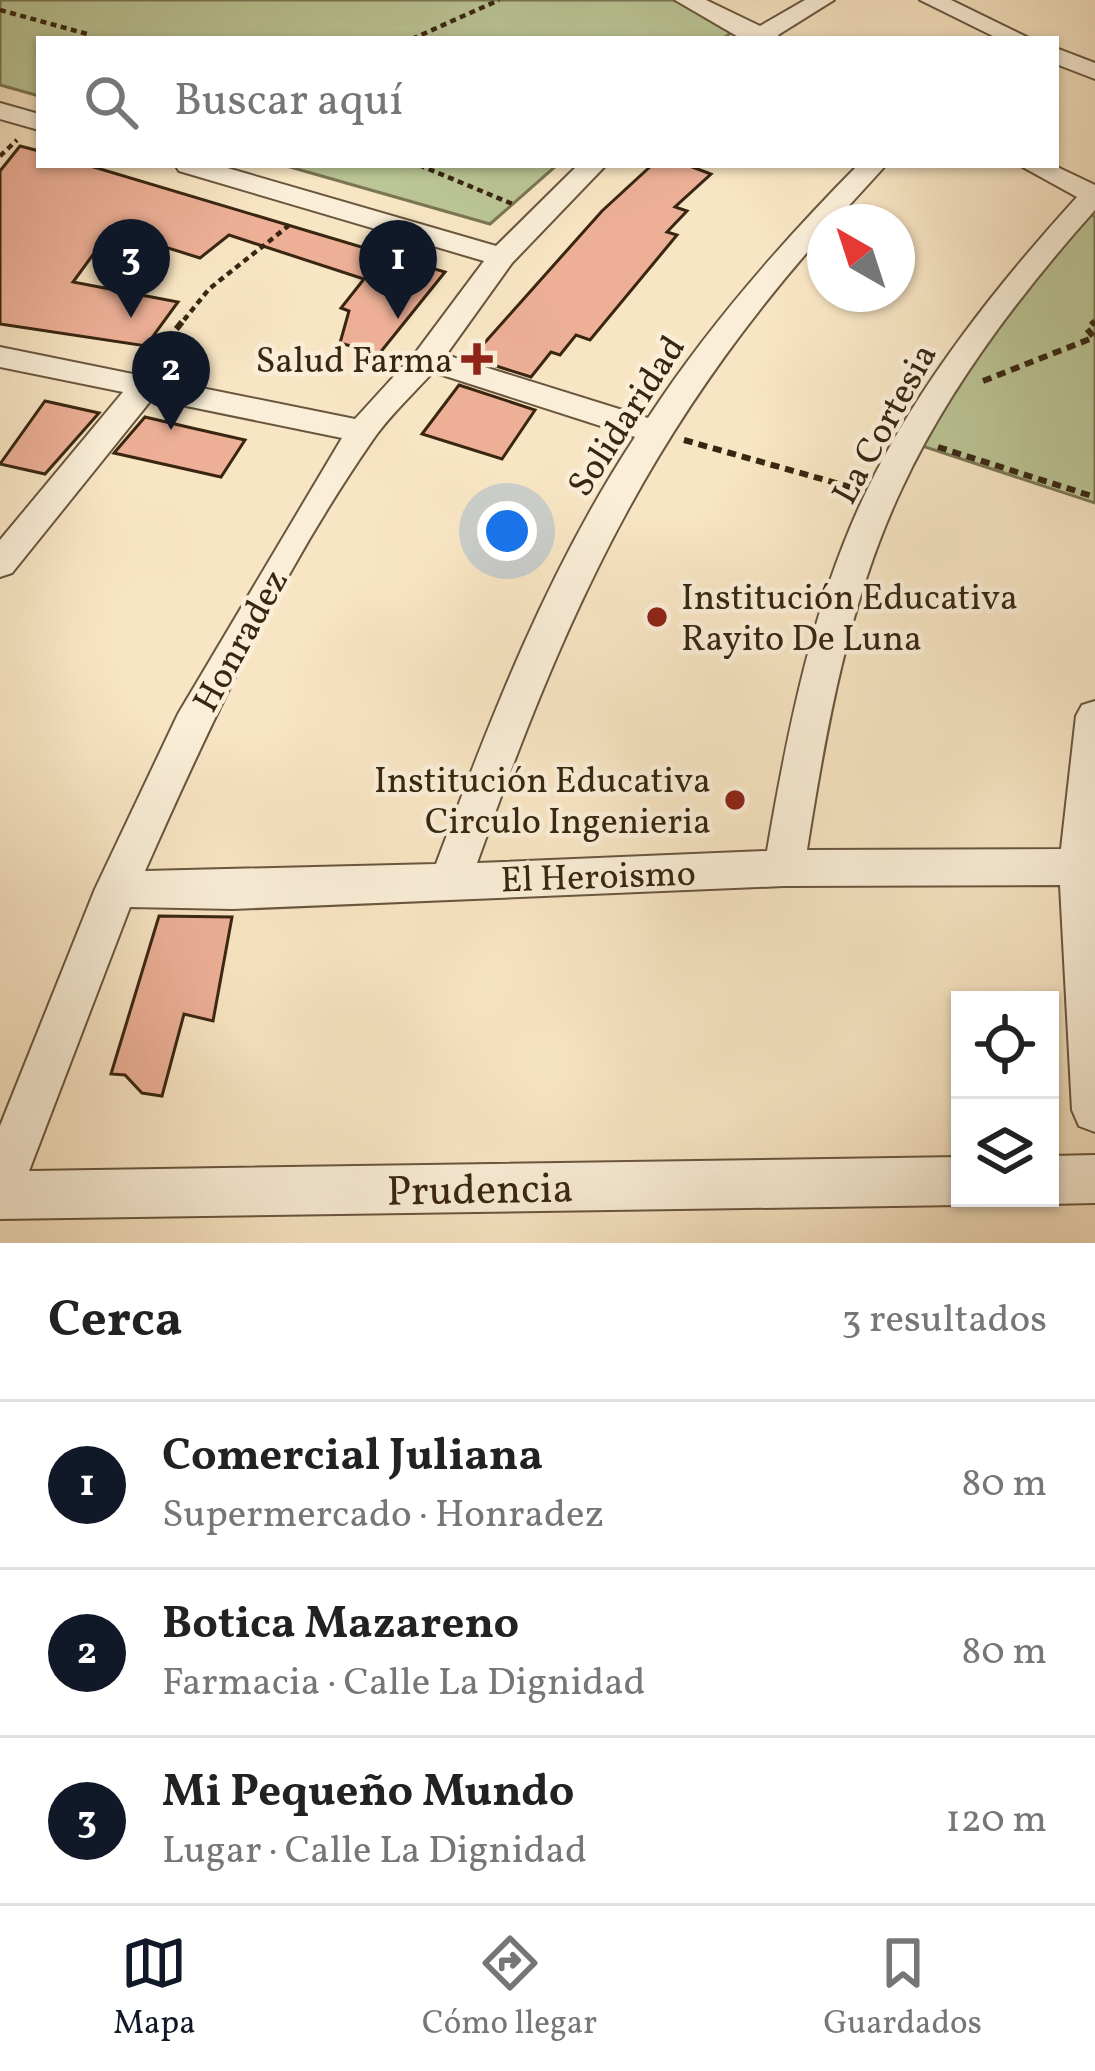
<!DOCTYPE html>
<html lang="es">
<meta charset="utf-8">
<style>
:root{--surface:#fff;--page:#f6f6f6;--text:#222;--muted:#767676;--line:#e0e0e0;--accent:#111827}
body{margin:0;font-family:Vollkorn,serif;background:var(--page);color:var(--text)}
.controls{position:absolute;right:36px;bottom:36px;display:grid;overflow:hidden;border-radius:0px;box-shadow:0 3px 9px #0004}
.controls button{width:108px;height:108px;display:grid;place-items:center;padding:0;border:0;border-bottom:3px solid var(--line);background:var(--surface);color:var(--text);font:60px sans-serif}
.compass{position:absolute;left:807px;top:204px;width:108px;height:108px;border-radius:50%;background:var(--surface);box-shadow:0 3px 9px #0004;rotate:321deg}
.you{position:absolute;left:507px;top:531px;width:42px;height:42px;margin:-30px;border:9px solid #fff;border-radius:50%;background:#1a73e8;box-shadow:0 0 0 18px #1a73e833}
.badge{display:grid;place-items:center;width:78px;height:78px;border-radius:50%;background:var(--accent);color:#fff;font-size:39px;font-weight:700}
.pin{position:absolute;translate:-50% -99px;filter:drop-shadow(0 3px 6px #0008)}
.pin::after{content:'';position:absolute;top:63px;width:42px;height:36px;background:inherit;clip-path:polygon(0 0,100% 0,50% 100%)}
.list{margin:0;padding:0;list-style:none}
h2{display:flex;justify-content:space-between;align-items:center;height:156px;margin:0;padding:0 48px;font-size:51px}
h2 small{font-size:39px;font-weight:400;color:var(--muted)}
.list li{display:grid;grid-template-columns:78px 1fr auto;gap:36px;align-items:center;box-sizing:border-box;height:168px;padding:0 48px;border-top:3px solid var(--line)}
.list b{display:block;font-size:45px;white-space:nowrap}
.list p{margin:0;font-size:39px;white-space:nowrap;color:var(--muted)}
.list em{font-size:39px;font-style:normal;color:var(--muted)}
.icon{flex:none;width:66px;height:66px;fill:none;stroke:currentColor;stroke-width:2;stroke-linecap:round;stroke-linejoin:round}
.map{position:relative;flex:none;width:1095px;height:1243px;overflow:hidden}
.search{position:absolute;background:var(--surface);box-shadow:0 3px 9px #0004;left:36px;right:36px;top:36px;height:132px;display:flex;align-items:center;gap:30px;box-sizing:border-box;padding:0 42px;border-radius:0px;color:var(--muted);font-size:45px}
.sheet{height:660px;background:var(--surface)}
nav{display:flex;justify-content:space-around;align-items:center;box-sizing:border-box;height:168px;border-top:3px solid var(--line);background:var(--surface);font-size:33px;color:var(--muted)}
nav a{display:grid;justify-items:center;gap:6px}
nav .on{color:var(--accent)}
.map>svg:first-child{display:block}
.green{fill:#bbc595;stroke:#7a7653;stroke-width:3}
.building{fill:#edb097;stroke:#392611;stroke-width:3}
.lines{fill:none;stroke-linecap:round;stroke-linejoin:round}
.minor-casing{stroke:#69563e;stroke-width:4}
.path-far1{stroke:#392611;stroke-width:4.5;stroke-dasharray:6 4.5;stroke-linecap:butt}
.path{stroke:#392611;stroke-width:6;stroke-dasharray:9 6;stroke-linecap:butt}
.minor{fill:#faeed8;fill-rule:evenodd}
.poi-dot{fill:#8f2418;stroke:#faeed8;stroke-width:4.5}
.labels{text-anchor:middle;stroke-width:9;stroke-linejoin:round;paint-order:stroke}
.poi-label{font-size:36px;fill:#392611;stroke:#faeed8;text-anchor:end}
.street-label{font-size:36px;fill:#392611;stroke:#faeed8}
.near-street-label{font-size:42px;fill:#392611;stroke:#faeed8}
</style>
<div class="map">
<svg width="1095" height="1243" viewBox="0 0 1095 1243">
<rect width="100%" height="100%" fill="#f8e5c3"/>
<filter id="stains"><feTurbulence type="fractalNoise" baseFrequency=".00167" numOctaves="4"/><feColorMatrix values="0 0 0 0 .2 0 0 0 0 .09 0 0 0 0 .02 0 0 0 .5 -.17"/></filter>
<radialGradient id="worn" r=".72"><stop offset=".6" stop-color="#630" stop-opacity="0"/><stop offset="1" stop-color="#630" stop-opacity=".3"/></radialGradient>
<g class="green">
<polygon points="0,0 688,0 743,25 722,39 39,39 39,96 0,85"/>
<polygon points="283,165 557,165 490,224"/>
<polygon points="1090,215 1095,216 1095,503 916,444 975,345"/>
</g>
<g class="building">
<polygon points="20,146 39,151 39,165 87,165 445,272 379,354 340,343 349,311 341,308 364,279 229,235 200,258 111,230 73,282 178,302 146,346 0,324 0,171"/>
<polygon points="652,165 687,165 711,174 675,207 687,211 667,232 677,235 590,340 576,335 560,355 551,352 531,377 471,358 602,211"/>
<polygon points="459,385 535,410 502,459 422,434"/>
<polygon points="45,401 99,413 45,474 0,464"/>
<polygon points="145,417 192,428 245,440 221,477 114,453"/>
<polygon points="159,916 232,917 213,1021 184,1014 162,1096 142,1093 125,1075 111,1074"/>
</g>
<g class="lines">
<g class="minor-casing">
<g id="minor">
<polygon points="675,0 706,0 760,26 805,0 834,0 778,35 781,39 742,39"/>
<polygon points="920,0 951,0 1031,39 999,39"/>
<polygon points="1056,48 1095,63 1095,79 1056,64"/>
<polygon points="0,103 39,114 39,130 0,119"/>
<path d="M175,165H217L496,246L578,165H606L512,263L446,355L648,418C708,326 781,243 858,165H886L834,222H825V232C649,429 565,615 477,863L767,851C788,728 813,601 868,488C920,382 998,284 1077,197L1019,165H1053L1095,185V210C1021,293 949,387 902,488C849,600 826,728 807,850L1061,849L1076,716L1082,705L1095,701V1132L1079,1126L1072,1110L1060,885L784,886L233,909L130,907L29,1171L960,1157V1198H976L960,1205L0,1219V1126L95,889L178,714L342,438L152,399L12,573L0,577V540L123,392L0,367V347L355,419L416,352L484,261L179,171ZM433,372L635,437C548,569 491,717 436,864L145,871C210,724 280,574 372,441C389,416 413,394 433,372Z"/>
<polygon points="1095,1155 1095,1203 1050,1204 1036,1198 1050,1198 1050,1156"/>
</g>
</g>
<g class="path-far1">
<polyline points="0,10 91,35"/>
<polyline points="412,39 499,0"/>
<polyline points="0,156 17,140"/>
<polyline points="419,165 515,205"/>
<polyline points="184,320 209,289 292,223"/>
</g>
<g class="path">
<polyline points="1093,336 1087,329 1095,321"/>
<polyline points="148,364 186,317"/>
<polyline points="983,381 1095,337"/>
<polyline points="684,440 850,487"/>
<polyline points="938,447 1095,497"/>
</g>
<use href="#minor" class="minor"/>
</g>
<g class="poi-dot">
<path d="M471 341h12v12h12v12h-12v12h-12v-12h-12v-12h12z"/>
<circle cx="657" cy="617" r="12"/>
<circle cx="735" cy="800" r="12"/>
</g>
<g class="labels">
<g class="poi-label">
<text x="453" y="372">Salud Farma</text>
<text x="681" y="609" text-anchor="start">Institución Educativa<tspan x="681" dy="41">Rayito De Luna</tspan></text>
<text x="711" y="792">Institución Educativa<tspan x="711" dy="41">Circulo Ingenieria</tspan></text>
</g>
<g class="street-label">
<text transform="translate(625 415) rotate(-57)" y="13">Solidaridad</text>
<text transform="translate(883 423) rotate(-61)" y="13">La Cortesia</text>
<text transform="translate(239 640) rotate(-61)" y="13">Honradez</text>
<text transform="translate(598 875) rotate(-2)" y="13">El Heroismo</text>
</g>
<g class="near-street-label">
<text transform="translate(480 1188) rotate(-1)" y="15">Prudencia</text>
</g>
</g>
<rect width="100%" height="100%" filter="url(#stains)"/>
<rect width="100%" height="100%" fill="url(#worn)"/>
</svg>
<div class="controls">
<button><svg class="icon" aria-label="locate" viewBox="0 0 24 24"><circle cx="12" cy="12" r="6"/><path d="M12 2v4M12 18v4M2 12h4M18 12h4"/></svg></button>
<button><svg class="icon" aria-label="layers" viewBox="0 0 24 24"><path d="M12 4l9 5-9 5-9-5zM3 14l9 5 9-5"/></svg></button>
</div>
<svg class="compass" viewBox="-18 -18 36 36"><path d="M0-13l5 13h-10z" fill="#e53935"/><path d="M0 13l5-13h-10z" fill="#767676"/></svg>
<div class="you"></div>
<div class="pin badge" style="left:398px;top:319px">1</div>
<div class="pin badge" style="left:171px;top:430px">2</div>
<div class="pin badge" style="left:131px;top:318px">3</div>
<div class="search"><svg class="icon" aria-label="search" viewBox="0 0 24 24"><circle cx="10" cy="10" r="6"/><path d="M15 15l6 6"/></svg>Buscar aquí</div>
</div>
<section class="sheet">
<h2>Cerca<small>3 resultados</small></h2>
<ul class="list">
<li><span class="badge">1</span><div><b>Comercial Juliana</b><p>Supermercado · Honradez</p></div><em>80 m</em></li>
<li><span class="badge">2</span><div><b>Botica Mazareno</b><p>Farmacia · Calle La Dignidad</p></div><em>80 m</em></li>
<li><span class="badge">3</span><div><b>Mi Pequeño Mundo</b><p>Lugar · Calle La Dignidad</p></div><em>120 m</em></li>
</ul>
</section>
<nav>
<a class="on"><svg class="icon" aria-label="map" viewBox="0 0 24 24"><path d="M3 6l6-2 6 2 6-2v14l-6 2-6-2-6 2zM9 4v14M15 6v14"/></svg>Mapa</a>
<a><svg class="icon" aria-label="directions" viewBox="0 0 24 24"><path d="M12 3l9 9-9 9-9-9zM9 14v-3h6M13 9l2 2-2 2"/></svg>Cómo llegar</a>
<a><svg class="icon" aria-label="saved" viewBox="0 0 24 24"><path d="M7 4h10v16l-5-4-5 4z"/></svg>Guardados</a>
</nav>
